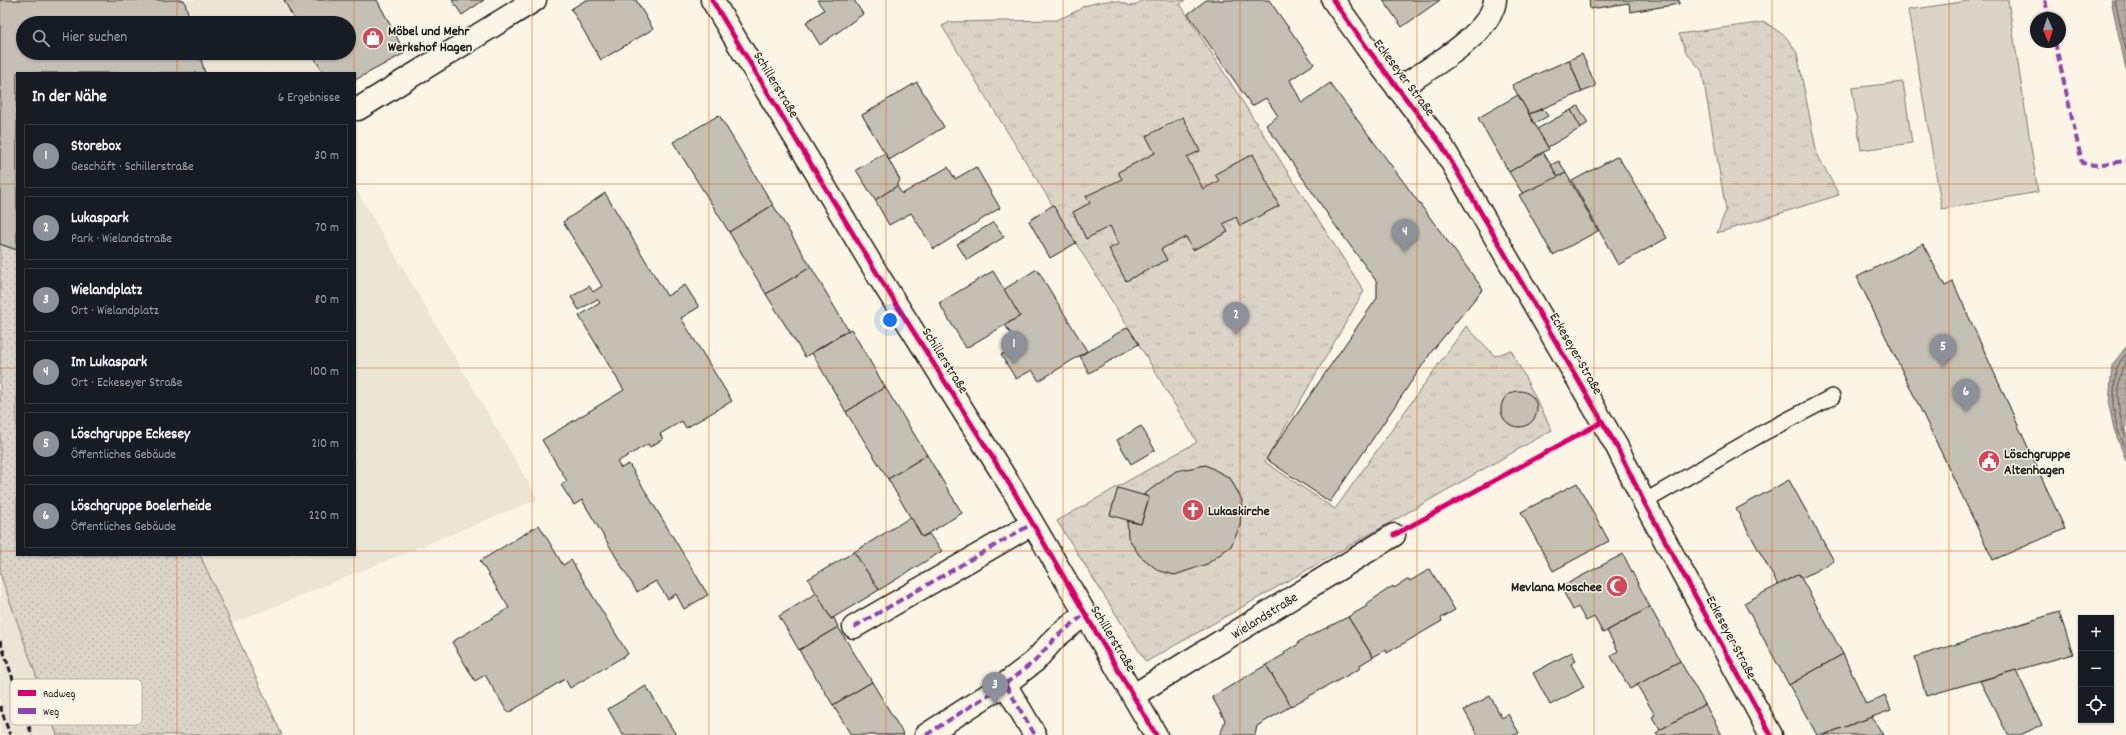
<!DOCTYPE html>
<html lang="de">
<meta charset="utf-8">
<style>
:root{--surface:#171b24;--page:#20242c;--text:#f1f3f6;--muted:#9ea1a6;--line:#363941;--accent:#8c9099}
body{margin:0;font-family:Dekko,sans-serif;background:var(--page);color:var(--text)}
.controls{position:absolute;right:12px;bottom:12px;display:grid;overflow:hidden;border-radius:0px;box-shadow:0 1px 3px #0004}
.controls button{width:36px;height:36px;display:grid;place-items:center;padding:0;border:0;border-bottom:1px solid var(--line);background:var(--surface);color:var(--text);font:20px sans-serif}
.compass{position:absolute;left:2030px;top:12px;width:36px;height:36px;border-radius:50%;background:var(--surface);box-shadow:0 1px 3px #0004;rotate:177deg}
.you{position:absolute;left:890px;top:320px;width:14px;height:14px;margin:-10px;border:3px solid #fff;border-radius:50%;background:#1a73e8;box-shadow:0 0 0 6px #1a73e833}
.badge{display:grid;place-items:center;width:26px;height:26px;border-radius:50%;background:var(--accent);color:#fff;font-size:13px;font-weight:700}
.pin{position:absolute;translate:-50% -33px;filter:drop-shadow(0 1px 2px #0008)}
.pin::after{content:'';position:absolute;top:21px;width:14px;height:12px;background:inherit;clip-path:polygon(0 0,100% 0,50% 100%)}
.list{margin:0;padding:0;list-style:none}
h2{display:flex;justify-content:space-between;align-items:center;height:52px;margin:0;padding:0 16px;font-size:17px}
h2 small{font-size:13px;font-weight:400;color:var(--muted)}
.list li{display:grid;grid-template-columns:26px 1fr auto;gap:12px;align-items:center;box-sizing:border-box;height:64px;margin:0 8px 8px;padding:0 8px;border:1px solid var(--line);border-radius:0px}
.list b{display:block;font-size:15px;white-space:nowrap}
.list p{margin:0;font-size:13px;white-space:nowrap;color:var(--muted)}
.list em{font-size:13px;font-style:normal;color:var(--muted)}
.icon{flex:none;width:22px;height:22px;fill:none;stroke:currentColor;stroke-width:2;stroke-linecap:round;stroke-linejoin:round}
.map{position:relative;flex:none;width:2126px;height:735px;overflow:hidden}
.search{position:absolute;background:var(--surface);box-shadow:0 1px 3px #0004;left:16px;top:16px;width:340px;height:44px;display:flex;align-items:center;gap:10px;box-sizing:border-box;padding:0 14px;border-radius:22px;color:var(--muted);font-size:15px}
.panel{position:absolute;background:var(--surface);box-shadow:0 1px 3px #0004;left:16px;top:72px;width:340px;height:484px;border-radius:0px}
.map>svg:first-child{display:block}
.built{fill:#ebe5d6}
.grass{fill:url(#grass-dots);stroke:#7c7872}
.park{fill:url(#park-tufts);stroke:#7c7872}
.pitch{fill:#dbd5c8;stroke:#7c7872}
.water{fill:url(#water-ripples);stroke:#75726c}
.lines{fill:none;stroke-linecap:round;stroke-linejoin:round}
.shore{stroke:#575551;stroke-width:1}
.building{fill:#c4c0b3;stroke:#1c1c1c}
.lane-casing{stroke:#1c1c1c;stroke-width:18}
.street-casing{stroke:#1c1c1c;stroke-width:25}
.lane{stroke:#fcf5e5;stroke-width:15}
.street{stroke:#fcf5e5;stroke-width:22}
.rail{stroke:#1c1c1c;stroke-width:3;stroke-dasharray:6 3;stroke-linecap:butt}
.quiet{stroke:#8e44ad;stroke-width:4;stroke-dasharray:8 4;stroke-linecap:butt}
.cycleway-casing{stroke:#fcf5e5;stroke-width:8}
.cycleway{stroke:#d6006c;stroke-width:5}
.grid{fill:none;stroke:#e8590c;stroke-width:1;stroke-opacity:0.55}
.labels{text-anchor:middle;stroke-width:3;stroke-linejoin:round;paint-order:stroke}
.poi-label{font-size:14px;font-weight:bold;fill:#1c1c1c;stroke:#fcf5e5;text-anchor:start}
.street-label{font-size:14px;fill:#1c1c1c;stroke:#fcf5e5}
.key{fill:#fcf5e5;stroke:#b9b4a9;stroke-width:1}
.key-label{font-size:11px;fill:#1c1c1c}
</style>
<div class="map">
<svg width="2126" height="735" viewBox="0 0 2126 735">
<defs>
<pattern id="grass-dots" width="8" height="8" patternUnits="userSpaceOnUse"><rect width="8" height="8" fill="#dbd5c8"/><path d="M2 2h.1M6 6h.1" fill="none" stroke="#bbb6ab" stroke-width="1.8" stroke-linecap="round"/></pattern>
<pattern id="park-tufts" width="24" height="20" patternUnits="userSpaceOnUse"><rect width="24" height="20" fill="#dbd5c8"/><path d="M3 7l-1-3M5 7V3M7 7l1-3M15 17l-1-3M17 17v-4M19 17l1-3" fill="none" stroke="#bbb6ab"/></pattern>
<pattern id="water-ripples" width="26" height="14" patternUnits="userSpaceOnUse"><rect width="26" height="14" fill="#b0aba1"/><path d="M2 4q2-2 4 0t4 0M15 11q2-2 4 0t4 0" fill="none" stroke="#8e8a82"/></pattern>
</defs>
<rect width="100%" height="100%" fill="#fcf5e5"/>
<filter id="ink" filterUnits="userSpaceOnUse"><feTurbulence type="fractalNoise" baseFrequency=".025" numOctaves="2"/><feDisplacementMap in="SourceGraphic" scale="8" xChannelSelector="R" yChannelSelector="G"/><feConvolveMatrix kernelMatrix="1 2 1 2 8 2 1 2 1" color-interpolation-filters="sRGB"/></filter>
<g filter="url(#ink)">
<g class="built">
<polygon points="0,0 284,0 296,23 23,23 23,53 312,53 323,73 17,73"/>
<polygon points="355,187 538,499 231,624 200,555 355,555"/>
<polygon points="0,573 57,735 0,735"/>
</g>
<polygon class="grass" points="0,244 17,250 17,555 200,555 282,735 57,735 0,573"/>
<g class="park">
<path d="M1143,0H1185L1180,4L1364,291L1265,462L1335,509L1466,326L1495,356L1511,350L1552,430L1146,662L1057,521L1197,442L1144,353L942,26L950,22L1057,20L1079,10L1083,6C1093,4 1104,0 1114,1C1130,3 1127,11 1143,0Z"/>
<polygon points="1765,22 1786,37 1797,53 1817,154 1839,195 1717,233 1726,210 1702,71 1686,52 1679,34"/>
</g>
<g class="pitch">
<polygon points="1975,0 2008,0 2038,192 1942,209 1908,10"/>
<polygon points="1903,82 1912,143 1861,150 1852,88"/>
</g>
<g class="water">
<polygon points="2111,0 2126,0 2126,69"/>
<polygon points="2126,347 2126,461 2114,429 2109,405 2112,365"/>
</g>
<g class="lines">
<g class="shore">
<polyline points="2115,0 2126,51"/>
<polyline points="2126,354 2116,367 2113,405 2117,428 2126,450"/>
<path d="M2126,362C2113,379 2118,417 2126,437"/>
</g>
</g>
<g class="building">
<polygon points="0,0 184,0 191,23 23,23 23,53 199,53 205,73 17,73 17,250 0,244"/>
<polygon points="284,0 377,0 405,53 355,80 355,73 323,73 312,53 349,53 349,23 296,23"/>
<polygon points="452,0 484,0 462,15"/>
<polygon points="586,0 636,0 653,29 601,60 571,9"/>
<polygon points="817,0 854,0 863,14 820,45 806,22 824,10"/>
<polygon points="1206,0 1269,0 1314,64 1290,80 1302,103 1330,83 1483,289 1432,351 1330,502 1266,459 1377,298 1377,282 1335,225 1266,125 1278,116 1266,98 1252,106 1188,14"/>
<polygon points="1383,0 1440,0 1402,27"/>
<polygon points="1589,0 1679,0 1679,4 1630,12 1629,3 1590,9"/>
<polygon points="1582,54 1596,86 1582,92 1569,60"/>
<polygon points="1569,60 1582,92 1529,114 1512,85"/>
<polygon points="917,82 944,127 889,160 862,115"/>
<polygon points="1518,95 1549,149 1509,172 1478,118"/>
<polygon points="1578,106 1588,123 1580,128 1571,110"/>
<polygon points="1543,109 1548,116 1534,124 1529,114"/>
<polygon points="1571,110 1581,128 1548,147 1537,129"/>
<polygon points="719,115 773,205 729,232 673,142"/>
<polygon points="1183,117 1200,151 1187,157 1203,189 1219,181 1215,174 1253,154 1279,206 1240,226 1236,217 1223,224 1228,232 1193,250 1186,237 1161,249 1167,260 1126,281 1109,249 1119,244 1110,226 1086,239 1073,212 1090,203 1086,196 1122,179 1118,172 1155,153 1146,136"/>
<polygon points="1543,152 1558,177 1523,194 1509,172"/>
<polygon points="885,153 900,180 897,186 875,200 856,170"/>
<polygon points="1618,156 1667,238 1618,265 1572,181"/>
<polygon points="1559,161 1566,173 1558,177 1551,165"/>
<polygon points="948,167 955,179 976,167 1000,208 934,249 911,213 889,225 875,200 897,186 902,194"/>
<polygon points="1566,173 1598,231 1553,255 1519,195"/>
<polygon points="605,193 667,296 685,285 699,307 681,318 732,401 686,428 682,421 660,434 663,439 650,447 648,444 617,462 621,468 629,464 708,595 684,609 676,594 668,599 656,581 637,592 582,500 574,505 561,485 567,481 542,440 624,390 579,316 600,303 597,299 579,310 571,297 589,286 593,292 602,286 563,222"/>
<polygon points="773,205 811,267 766,294 729,232"/>
<polygon points="1053,205 1076,243 1050,258 1029,221"/>
<polygon points="994,222 1004,237 967,260 957,244"/>
<polygon points="1923,244 1945,286 1953,282 2065,529 1993,560 1857,277"/>
<polygon points="811,267 848,330 805,357 766,294"/>
<polygon points="1037,269 1087,351 1039,381 1032,370 1016,379 1001,355 1018,345 1005,325 1020,316 1003,290"/>
<polygon points="993,271 1020,316 966,348 939,303"/>
<polygon points="1128,327 1139,344 1089,373 1080,356"/>
<polygon points="851,329 885,387 846,412 812,353"/>
<polygon points="885,387 927,455 888,479 846,412"/>
<circle cx="1519" cy="409" r="18"/>
<polygon points="1141,426 1155,450 1131,464 1117,440"/>
<polygon points="927,455 962,513 922,537 888,479"/>
<polygon points="1206,465 1230,478 1242,500 1240,526 1231,546 1207,564 1175,575 1159,571 1139,555 1128,537 1127,521 1141,524 1149,497 1143,495 1176,471"/>
<polygon points="1789,480 1834,561 1802,578 1799,574 1778,585 1736,509"/>
<polygon points="1577,483 1609,541 1553,571 1521,512"/>
<polygon points="1118,488 1149,497 1141,524 1110,515"/>
<polygon points="911,517 922,537 929,534 942,551 879,590 854,552"/>
<polygon points="539,525 563,565 571,560 628,654 570,688 565,679 508,713 485,675 475,681 452,642 509,608 480,561"/>
<polygon points="854,552 879,590 831,619 808,579"/>
<polygon points="1623,554 1650,607 1603,633 1594,617 1586,621 1578,607 1573,610 1561,587"/>
<polygon points="1430,569 1455,610 1441,618 1442,621 1387,653 1386,650 1373,657 1348,617 1367,606 1366,604 1393,586 1394,588 1409,579 1410,581"/>
<polygon points="1799,574 1843,654 1789,685 1744,603"/>
<polygon points="817,593 831,619 834,618 838,627 799,650 779,616"/>
<polygon points="1650,607 1680,661 1630,689 1611,656 1618,651 1607,631"/>
<polygon points="2059,612 2073,654 1926,696 1915,657"/>
<polygon points="1348,617 1373,657 1360,665 1361,668 1291,706 1266,665 1285,654 1284,652 1299,644 1298,642"/>
<polygon points="838,627 872,682 833,705 799,650"/>
<polygon points="1572,652 1576,661 1571,664 1584,687 1550,705 1533,673"/>
<polygon points="1843,654 1866,704 1885,695 1891,710 1823,735 1817,735 1789,685"/>
<polygon points="1680,661 1705,704 1660,730 1652,717 1655,715 1637,685"/>
<polygon points="1266,665 1291,706 1257,726 1255,735 1218,735 1221,733 1225,720 1212,697"/>
<polygon points="2016,670 2042,725 2020,735 2008,735 1980,681"/>
<polygon points="872,682 904,735 851,735 833,705"/>
<polygon points="646,686 676,735 623,735 608,709"/>
<polygon points="1490,696 1502,718 1508,714 1519,733 1515,735 1478,735 1464,710"/>
<polygon points="1705,704 1722,735 1657,735 1656,733 1660,730"/>
<polygon points="1872,717 1883,735 1823,735"/>
</g>
<g class="lines">
<g class="lane-casing">
<polyline id="lane" points="1644,502 1761,434 1832,397"/>
</g>
<g class="street-casing">
<g id="street">
<polyline points="712,0 881,280 1013,490 1156,735"/>
<polyline points="1333,0 1370,52 1441,144 1617,447 1644,502 1771,735"/>
<path d="M1398,89C1426,70 1492,34 1495,0"/>
<polyline points="358,109 535,0"/>
<polyline points="854,627 1032,524"/>
<polyline points="1005,684 1035,661 1055,638 1085,614"/>
<polyline points="1134,695 1394,535"/>
<polyline points="926,735 1005,684 1035,735"/>
</g>
</g>
<use href="#lane" class="lane"/>
<use href="#street" class="street"/>
<g class="rail">
<polyline points="0,641 32,735"/>
<polyline points="0,706 10,735"/>
</g>
<g class="quiet">
<polyline points="2045,0 2049,18"/>
<polyline points="2055,42 2082,163 2095,165 2126,161"/>
<polyline points="854,627 1032,524"/>
<polyline points="1005,684 1035,661 1055,638 1085,614"/>
<polyline points="926,735 1005,684 1035,735"/>
</g>
<g class="cycleway-casing">
<g id="cycleway">
<polyline points="712,0 881,280 1013,490 1156,735"/>
<polyline points="1333,0 1370,52 1441,144 1617,447 1644,502 1771,735"/>
<polyline points="1394,535 1602,422"/>
</g>
</g>
<use href="#cycleway" class="cycleway"/>
</g>
</g>
<path class="grid" d="M177,0V23M354,0V73M532,0V735M709,0V735M886,0V735M1063,0V735M1240,0V735M1417,0V735M1594,0V735M1772,0V735M1949,0V735M177,53V73M0,184H17M355,184H2126M0,368H17M355,368H2126M0,551H17M355,551H2126M177,555V735M354,555V735"/>
<defs>
<g id="shop-disc" transform="scale(1.15)"><circle r="9.5" fill="#d1495b" stroke="#fcf5e5"/><path d="M-5-2.5h2.3a2.7 3.5 0 0 1 5.4 0H5L5.5 6h-11ZM-1.5-2.5h3a1.5 2.3 0 0 0-3 0Z" fill="#fff"/></g>
<g id="civic-disc" transform="scale(1.15)"><circle r="9.5" fill="#d1495b" stroke="#fcf5e5"/><path d="M-.6-6.5H3V-4.5H.6V-3L4-1V1h2V6H-6V1h2V-1L-.6-3ZM-1.2 2.5V6h2.4V2.5Z" fill="#fff"/></g>
<g id="church-disc" transform="scale(1.15)"><circle r="9.5" fill="#d1495b" stroke="#fcf5e5"/><path d="M-1.2-6h2.4v3.5h3.3v2.4h-3.3V6h-2.4V-.1h-3.3v-2.4h3.3Z" fill="#fff"/></g>
<g id="mosque-disc" transform="scale(1.15)"><circle r="9.5" fill="#d1495b" stroke="#fcf5e5"/><path d="M3.5-4.9A6 6 0 1 0 3.5 4.9A5 5 0 1 1 3.5-4.9Z" fill="#fff"/></g>
</defs>
<g fill-rule="evenodd">
<use href="#shop-disc" x="373" y="38"/>
<use href="#civic-disc" x="1989" y="461"/>
<use href="#church-disc" x="1193" y="510"/>
<use href="#mosque-disc" x="1617" y="586"/>
</g>
<g class="labels">
<g class="poi-label">
<text x="388" y="35">Möbel und Mehr<tspan x="388" dy="16">Werkshof Hagen</tspan></text>
<text x="2004" y="458">Löschgruppe<tspan x="2004" dy="16">Altenhagen</tspan></text>
<text x="1208" y="515">Lukaskirche</text>
<text x="1602" y="591" text-anchor="end">Mevlana Moschee</text>
</g>
<g class="street-label">
<text transform="translate(1405 77) rotate(53)" y="5">Eckeseyer Straße</text>
<text transform="translate(777 84) rotate(59)" y="5">Schillerstraße</text>
<text transform="translate(1577 353) rotate(60)" y="5">Eckeseyer Straße</text>
<text transform="translate(946 360) rotate(58)" y="5">Schillerstraße</text>
<text transform="translate(1264 615) rotate(-32)" y="5">Wielandstraße</text>
<text transform="translate(1732 637) rotate(62)" y="5">Eckeseyer Straße</text>
<text transform="translate(1114 638) rotate(59)" y="5">Schillerstraße</text>
</g>
</g>
<rect x="10" y="679" width="132" height="46" rx="6" class="key"/>
<rect x="18" y="690" width="18" height="6" fill="#d6006c"/>
<rect x="18" y="708" width="18" height="6" fill="#8e44ad"/>
<g class="key-label">
<text x="43" y="697">Radweg</text>
<text x="43" y="715">Weg</text>
</g>
</svg>
<div class="controls">
<button>+</button>
<button>−</button>
<button><svg class="icon" aria-label="locate" viewBox="0 0 24 24"><circle cx="12" cy="12" r="6"/><path d="M12 2v4M12 18v4M2 12h4M18 12h4"/></svg></button>
</div>
<svg class="compass" viewBox="-18 -18 36 36"><path d="M0-13l5 13h-10z" fill="#e53935"/><path d="M0 13l5-13h-10z" fill="#9ea1a6"/></svg>
<div class="you"></div>
<div class="pin badge" style="left:1014px;top:364px">1</div>
<div class="pin badge" style="left:1236px;top:335px">2</div>
<div class="pin badge" style="left:995px;top:705px">3</div>
<div class="pin badge" style="left:1405px;top:252px">4</div>
<div class="pin badge" style="left:1943px;top:367px">5</div>
<div class="pin badge" style="left:1966px;top:412px">6</div>
<div class="search"><svg class="icon" aria-label="search" viewBox="0 0 24 24"><circle cx="10" cy="10" r="6"/><path d="M15 15l6 6"/></svg>Hier suchen</div>
<section class="panel">
<h2>In der Nähe<small>6 Ergebnisse</small></h2>
<ul class="list">
<li><span class="badge">1</span><div><b>Storebox</b><p>Geschäft · Schillerstraße</p></div><em>30 m</em></li>
<li><span class="badge">2</span><div><b>Lukaspark</b><p>Park · Wielandstraße</p></div><em>70 m</em></li>
<li><span class="badge">3</span><div><b>Wielandplatz</b><p>Ort · Wielandplatz</p></div><em>80 m</em></li>
<li><span class="badge">4</span><div><b>Im Lukaspark</b><p>Ort · Eckeseyer Straße</p></div><em>100 m</em></li>
<li><span class="badge">5</span><div><b>Löschgruppe Eckesey</b><p>Öffentliches Gebäude</p></div><em>210 m</em></li>
<li><span class="badge">6</span><div><b>Löschgruppe Boelerheide</b><p>Öffentliches Gebäude</p></div><em>220 m</em></li>
</ul>
</section>
</div>
